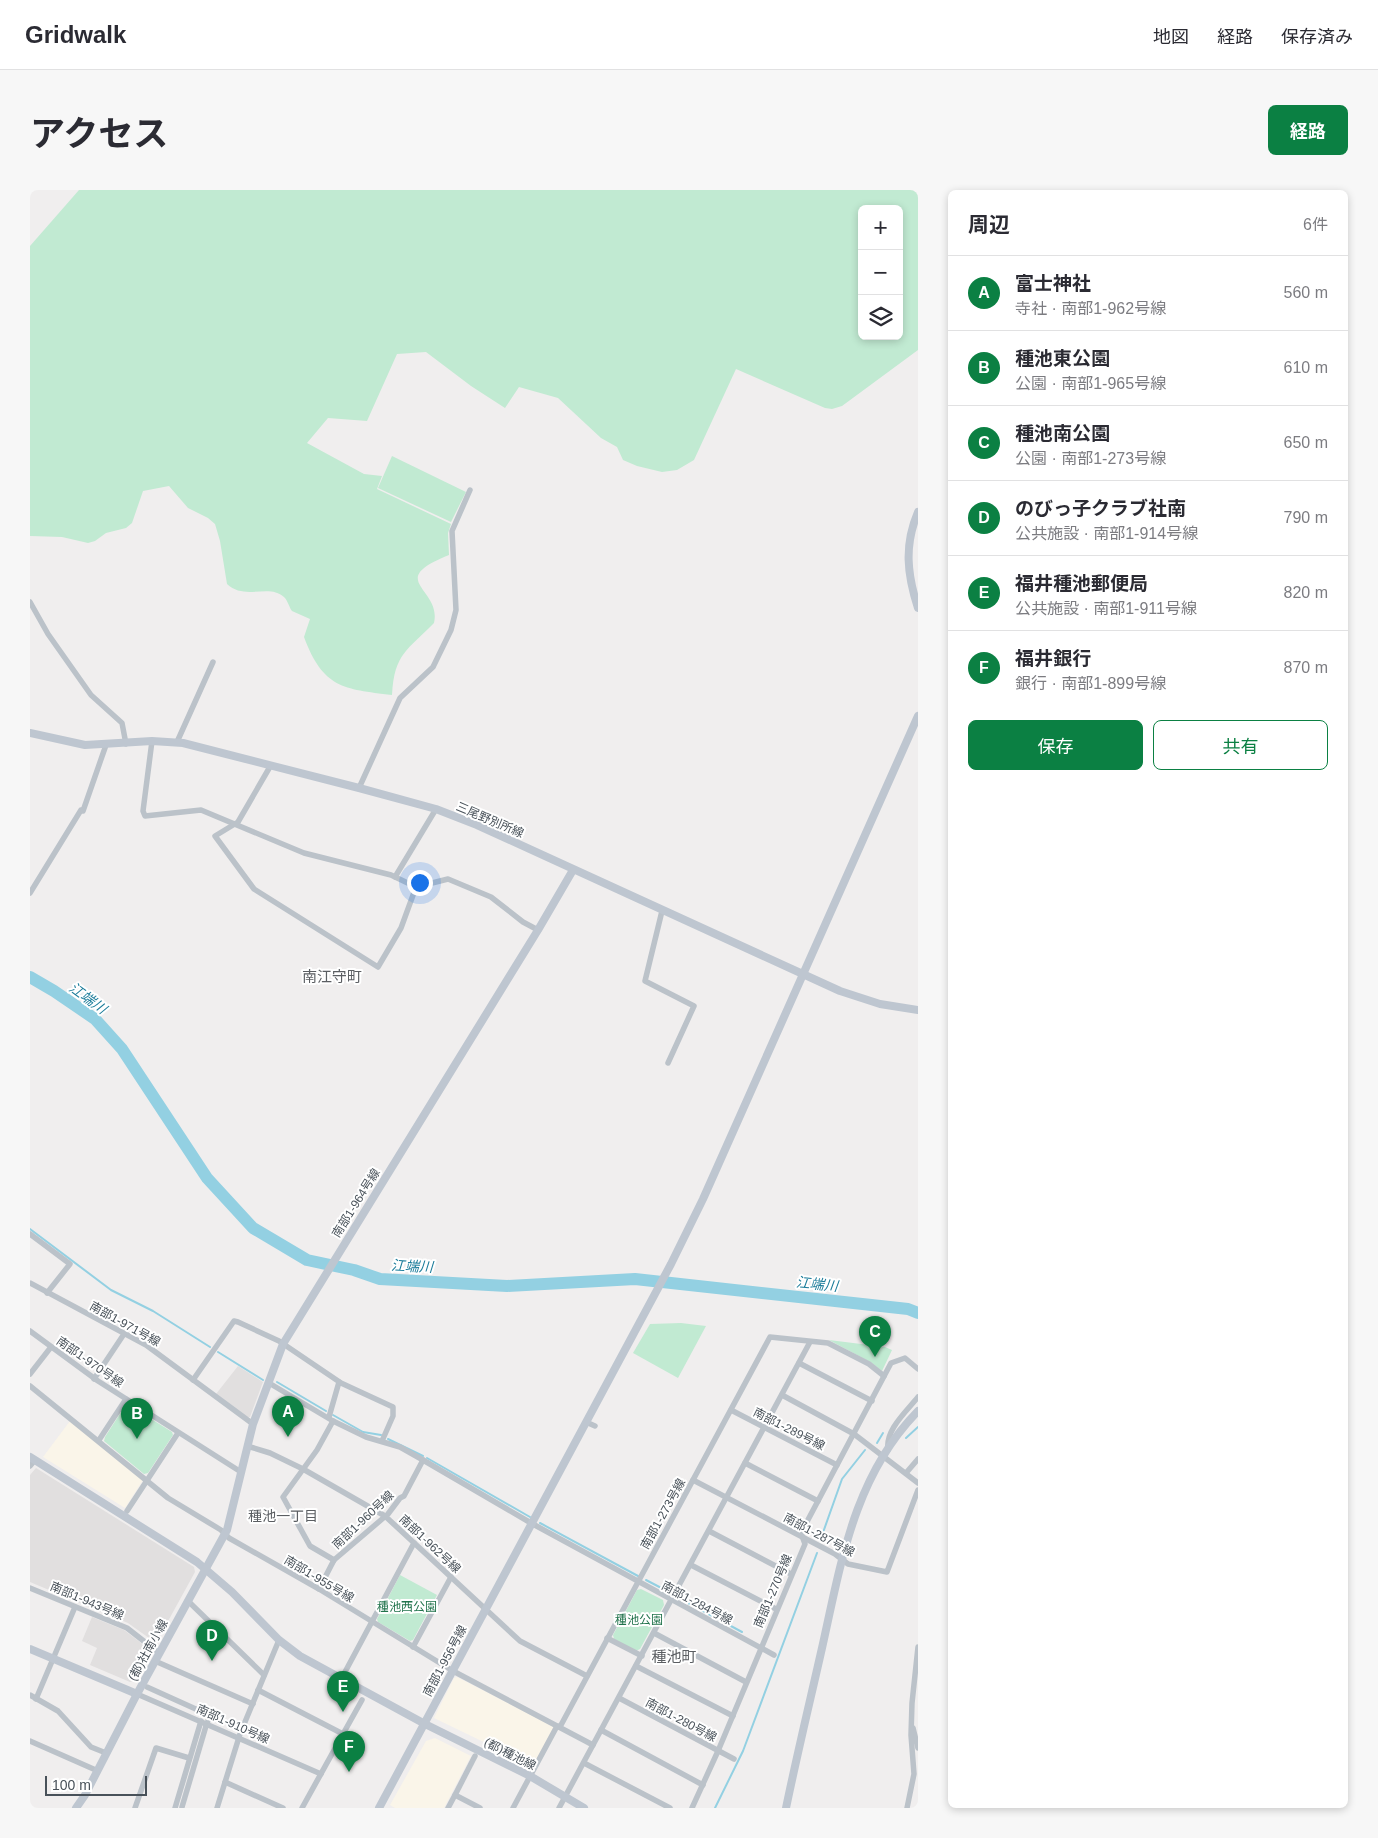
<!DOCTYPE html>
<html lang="ja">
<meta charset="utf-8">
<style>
:root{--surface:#fff;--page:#f7f7f7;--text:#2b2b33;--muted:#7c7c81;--line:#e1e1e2;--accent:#0b8043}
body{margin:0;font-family:Helvetica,"Noto Sans JP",sans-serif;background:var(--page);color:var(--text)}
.controls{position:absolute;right:15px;top:15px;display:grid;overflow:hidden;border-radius:8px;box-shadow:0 2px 8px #0003}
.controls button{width:45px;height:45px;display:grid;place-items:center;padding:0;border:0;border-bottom:1px solid var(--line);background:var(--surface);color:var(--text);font:25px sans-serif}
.scale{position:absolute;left:15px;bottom:12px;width:102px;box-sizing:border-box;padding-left:5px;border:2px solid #485159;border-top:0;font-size:14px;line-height:18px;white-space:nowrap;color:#485159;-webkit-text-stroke:4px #fff;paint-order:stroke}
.you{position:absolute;left:389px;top:692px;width:18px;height:18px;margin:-12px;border:4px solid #fff;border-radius:50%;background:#1a73e8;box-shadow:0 0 0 8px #1a73e833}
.badge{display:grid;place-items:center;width:32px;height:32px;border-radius:50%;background:var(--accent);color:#fff;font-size:16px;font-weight:700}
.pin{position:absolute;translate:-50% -41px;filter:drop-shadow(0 1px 2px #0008)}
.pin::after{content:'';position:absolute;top:26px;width:18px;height:15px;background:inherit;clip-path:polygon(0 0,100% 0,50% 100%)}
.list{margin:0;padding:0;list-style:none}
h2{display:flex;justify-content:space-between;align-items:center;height:65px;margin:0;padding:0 20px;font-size:21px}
h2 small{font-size:16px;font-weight:400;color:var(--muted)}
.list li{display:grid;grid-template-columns:32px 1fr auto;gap:15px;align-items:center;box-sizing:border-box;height:75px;padding:0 20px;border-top:1px solid var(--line)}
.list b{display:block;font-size:19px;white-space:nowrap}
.list p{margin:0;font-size:16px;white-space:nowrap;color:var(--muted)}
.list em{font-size:16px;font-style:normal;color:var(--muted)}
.actions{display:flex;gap:10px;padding:15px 20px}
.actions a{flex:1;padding:11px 0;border:1px solid var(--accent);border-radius:8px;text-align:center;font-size:18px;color:var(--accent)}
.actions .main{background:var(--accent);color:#fff}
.icon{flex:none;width:28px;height:28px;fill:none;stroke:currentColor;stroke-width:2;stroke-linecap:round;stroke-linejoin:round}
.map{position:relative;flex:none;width:888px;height:1618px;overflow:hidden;border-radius:8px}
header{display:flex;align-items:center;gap:30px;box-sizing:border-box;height:70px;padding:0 25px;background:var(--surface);border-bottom:1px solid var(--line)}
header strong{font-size:24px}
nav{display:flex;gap:28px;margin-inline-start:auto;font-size:18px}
.intro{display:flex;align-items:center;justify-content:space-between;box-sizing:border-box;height:120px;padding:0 30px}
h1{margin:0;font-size:35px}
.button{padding:12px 22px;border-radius:8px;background:var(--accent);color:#fff;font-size:18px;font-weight:700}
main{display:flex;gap:30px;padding:0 30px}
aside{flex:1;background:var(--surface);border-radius:8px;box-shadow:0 2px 8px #0003}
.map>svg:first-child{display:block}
.commercial{fill:#faf5e9}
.education{fill:#e1dfdf}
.green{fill:#c1ead2;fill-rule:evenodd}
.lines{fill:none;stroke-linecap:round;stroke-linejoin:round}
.stream{stroke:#93d0e2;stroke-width:2}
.river{stroke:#93d0e2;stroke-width:12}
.street{stroke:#bbc2c9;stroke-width:5.5}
.secondary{stroke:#bec6d0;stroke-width:8}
.labels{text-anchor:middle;stroke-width:4;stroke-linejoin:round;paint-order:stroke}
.street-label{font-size:12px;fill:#485159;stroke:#fff}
.park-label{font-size:12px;fill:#21734c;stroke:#fff}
.water-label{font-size:14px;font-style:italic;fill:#1b7c9a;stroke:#fff}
.neighbourhood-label{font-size:14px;fill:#5b5e62;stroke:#fff}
.quarter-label{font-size:15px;fill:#5b5e62;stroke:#fff}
</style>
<header>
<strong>Gridwalk</strong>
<nav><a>地図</a><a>経路</a><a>保存済み</a></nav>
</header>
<div class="intro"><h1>アクセス</h1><a class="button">経路</a></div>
<main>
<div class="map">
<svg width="888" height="1618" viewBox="0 0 888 1618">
<rect width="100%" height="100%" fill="#f0eeee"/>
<g class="commercial">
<polygon points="40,1231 113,1290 95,1318 13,1267"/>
<polygon points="427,1487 524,1537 503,1576 404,1528 424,1488"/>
<polygon points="405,1548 441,1566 414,1618 365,1618 360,1615 396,1551"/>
</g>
<g class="education">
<polygon points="208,1176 233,1192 220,1227 217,1227 186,1204"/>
<polygon points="6,1278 164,1377 165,1382 126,1453 98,1433 0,1392 0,1285"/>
<polygon points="62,1427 94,1440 119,1459 120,1463 105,1491 100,1492 60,1475 67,1458 52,1451"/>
</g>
<g class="green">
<path d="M49,0H888V160L812,216L802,219L795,218L706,179L664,270L647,280L632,282L607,276L593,270L587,257L571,248L528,208L489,197L475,218L441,196L396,162L367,164L337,231L298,228L277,253L334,284L352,286L347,299L421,334L418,343L419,365C354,391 412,398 404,433C378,460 364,463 362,505C313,499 293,498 274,447L280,429L262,421C259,417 258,411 254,407C239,393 215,411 197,394L190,351L185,334L178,328L158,318L139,296L113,301L102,333L96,338L76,343L65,351L58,353L32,347L0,346V56ZM832,19H869V146H832Z"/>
<polygon points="362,266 436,302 421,332 348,298"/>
<polygon points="651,1133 676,1136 648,1188 603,1163 620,1134"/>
<polygon points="799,1150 855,1157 862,1160 852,1181 842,1173"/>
<polygon points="99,1215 142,1242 143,1245 118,1283 114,1284 74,1251 75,1247 95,1216"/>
<polygon points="370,1385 407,1405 383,1450 380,1451 348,1432 347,1429"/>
<polygon points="611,1399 633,1410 634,1415 610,1459 606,1461 584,1449 583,1445 607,1400"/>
</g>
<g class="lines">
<g class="stream">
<polyline points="0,1039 81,1100 123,1121 180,1157"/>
<polyline points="188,1162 233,1190"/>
<polyline points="247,1192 296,1221"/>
<polyline points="303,1225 333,1242 351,1245"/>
<polyline points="876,1248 888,1237"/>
<polyline points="358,1249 393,1266"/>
<polyline points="847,1253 853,1243"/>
<polyline points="397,1268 500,1327"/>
<polyline points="510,1333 608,1386"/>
<polyline points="790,1351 812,1289 835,1260"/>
<polyline points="616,1390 639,1402"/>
<polyline points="649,1408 712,1442"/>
<polyline points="685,1618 713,1561 787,1363"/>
</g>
<polyline class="river" points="0,787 24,801 65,829 92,859 177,988 223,1038 277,1070 324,1080 350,1089 477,1096 605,1089 878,1119 888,1123"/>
<g class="street">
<polyline points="0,412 18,444 61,505 92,533 96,554"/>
<polyline points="122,551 113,621 115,626 171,620 274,663 361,685 386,697 418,689 461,707 493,732 508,740"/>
<polyline points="147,552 183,472"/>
<polyline points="241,575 208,632 185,646 224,699 348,777 371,738 386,697"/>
<polyline points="329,598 370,508 403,477 421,440 426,420 422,341 440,300"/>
<polyline points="365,687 406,619"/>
<polyline points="0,703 51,620 53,621 76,555"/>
<polyline points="632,721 615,791 664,816 638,873"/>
<polyline points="0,1044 40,1074 17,1103"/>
<polyline points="0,1093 116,1155 223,1234"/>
<polyline points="0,1141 68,1191 211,1282"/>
<polyline points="769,1173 842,1211"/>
<polyline points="0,1184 21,1157"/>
<polyline points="64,1189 94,1144"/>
<polyline points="163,1190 204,1131 208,1132 249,1151 311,1193 363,1217 363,1226 352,1251"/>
<polyline points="239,1193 303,1231 336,1247 370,1257 393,1270 374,1306 370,1308 358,1324 304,1370 289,1399"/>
<polyline points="0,1196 138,1308 191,1340 199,1348 289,1399 423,1481 563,1555"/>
<polyline points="752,1205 824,1244 888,1293"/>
<polyline points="701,1220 807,1275"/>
<polyline points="299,1227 309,1192"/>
<polyline points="303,1231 287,1260 253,1307 280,1356 304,1370"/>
<polyline points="556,1232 565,1236"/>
<polyline points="69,1250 96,1209"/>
<polyline points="217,1256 240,1263 273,1279 355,1326 490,1451 557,1486"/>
<path d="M858,1260C855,1240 876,1222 888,1207"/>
<polyline points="393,1270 501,1333 744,1465"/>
<polyline points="715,1273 788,1311"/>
<polyline points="0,1276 5,1270"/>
<polyline points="876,1283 888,1269"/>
<polyline points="663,1290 805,1364 818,1374 857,1382 888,1300"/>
<polyline points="97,1321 148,1243"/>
<polyline points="679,1341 761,1384"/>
<polyline points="661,1375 746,1419"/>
<polyline points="0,1398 97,1438 129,1463"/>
<polyline points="158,1411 234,1485"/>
<polyline points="624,1443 716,1492"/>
<polyline points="577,1448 612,1466"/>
<polyline points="383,1457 421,1387"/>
<polyline points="125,1471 223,1514"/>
<polyline points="606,1476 703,1526"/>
<polyline points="315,1482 384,1353"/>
<polyline points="117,1497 179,1525 178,1531"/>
<polyline points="228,1500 313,1544 272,1618"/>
<polyline points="107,1504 291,1584"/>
<polyline points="0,1505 28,1521 61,1557 76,1563"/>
<polyline points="589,1508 704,1569"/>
<polyline points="6,1509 45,1417"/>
<polyline points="883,1538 888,1558"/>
<polyline points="571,1540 673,1595"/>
<polyline points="313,1544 332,1510"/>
<polyline points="0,1551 68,1581"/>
<polyline points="554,1573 640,1618"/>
<polyline points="195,1592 253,1618"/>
<polyline points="425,1605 445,1566"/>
<polyline points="152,1617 176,1536"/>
<polyline points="105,1618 126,1558 159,1568"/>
<polyline points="145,1618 171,1531"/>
<polyline points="187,1618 210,1544 249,1450"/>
<polyline points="418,1618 425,1605 450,1618"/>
<polyline points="483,1618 526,1538 531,1535 559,1483 740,1147 798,1153 839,1174 854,1186"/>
<polyline points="529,1618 780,1152"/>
<polyline points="662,1618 688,1561 775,1354 771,1343 861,1173 875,1168 888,1179"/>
<polyline points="877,1618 884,1584 881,1545 882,1513 888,1457"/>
</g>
<g class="secondary">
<path d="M888,322C874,355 877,384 888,418"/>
<polyline points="0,543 55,555 122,551 153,553 329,598 406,619 447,635 810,801 850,814 888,820"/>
<polyline points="0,1267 167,1372 202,1402 249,1450 270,1466 395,1534 500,1586 554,1618"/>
<polyline points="0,1459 107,1504 197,1340 223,1234 253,1154 508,740 543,680"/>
<polyline points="46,1618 55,1605 107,1504"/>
<polyline points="349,1618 641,1074 673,1009 888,526"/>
<path d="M756,1618C767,1565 780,1511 792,1458C811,1373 824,1286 888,1221"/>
</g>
</g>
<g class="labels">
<g class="street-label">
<text transform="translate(460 630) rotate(23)" y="4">三尾野別所線</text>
<text transform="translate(326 1013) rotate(-58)" y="4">南部1-964号線</text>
<text transform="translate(95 1134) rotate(29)" y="4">南部1-971号線</text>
<text transform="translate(60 1172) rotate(35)" y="4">南部1-970号線</text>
<text transform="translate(759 1239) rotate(27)" y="4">南部1-289号線</text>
<text transform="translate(633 1324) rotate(-61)" y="4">南部1-273号線</text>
<text transform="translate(333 1330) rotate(-43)" y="4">南部1-960号線</text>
<text transform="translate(789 1345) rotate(28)" y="4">南部1-287号線</text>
<text transform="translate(400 1354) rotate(43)" y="4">南部1-962号線</text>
<text transform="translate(289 1389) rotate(31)" y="4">南部1-955号線</text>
<text transform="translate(743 1401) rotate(-67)" y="4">南部1-270号線</text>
<text transform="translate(57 1411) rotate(23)" y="4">南部1-943号線</text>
<text transform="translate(667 1413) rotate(28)" y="4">南部1-284号線</text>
<text transform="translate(118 1460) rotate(-61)" y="4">(都)社南小線</text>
<text transform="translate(415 1471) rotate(-62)" y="4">南部1-956号線</text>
<text transform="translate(651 1530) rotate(28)" y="4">南部1-280号線</text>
<text transform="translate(203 1534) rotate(24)" y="4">南部1-910号線</text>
<text transform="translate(480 1564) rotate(27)" y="4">(都)種池線</text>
</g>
<g class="park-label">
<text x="377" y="1421">種池西公園</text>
<text x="609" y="1434">種池公園</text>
</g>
<g class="water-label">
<text transform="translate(58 808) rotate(36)" y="5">江端川</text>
<text transform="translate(382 1076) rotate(3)" y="5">江端川</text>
<text transform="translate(787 1094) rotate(6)" y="5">江端川</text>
</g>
<g class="neighbourhood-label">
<text x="253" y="1331">種池一丁目</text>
</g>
<g class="quarter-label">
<text x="302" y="792">南江守町</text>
<text x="644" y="1472">種池町</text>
</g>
</g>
</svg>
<div class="controls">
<button>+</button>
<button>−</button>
<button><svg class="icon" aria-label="layers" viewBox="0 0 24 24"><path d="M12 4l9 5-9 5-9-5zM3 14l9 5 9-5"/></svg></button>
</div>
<div class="scale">100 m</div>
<div class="you"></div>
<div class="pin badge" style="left:258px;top:1247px">A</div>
<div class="pin badge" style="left:107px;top:1249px">B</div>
<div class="pin badge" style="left:845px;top:1167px">C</div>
<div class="pin badge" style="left:182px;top:1471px">D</div>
<div class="pin badge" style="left:313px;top:1522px">E</div>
<div class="pin badge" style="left:319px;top:1582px">F</div>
</div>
<aside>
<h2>周辺<small>6件</small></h2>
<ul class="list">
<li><span class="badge">A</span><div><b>富士神社</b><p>寺社 · 南部1-962号線</p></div><em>560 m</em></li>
<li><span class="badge">B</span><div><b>種池東公園</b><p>公園 · 南部1-965号線</p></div><em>610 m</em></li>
<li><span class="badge">C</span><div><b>種池南公園</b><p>公園 · 南部1-273号線</p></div><em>650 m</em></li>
<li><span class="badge">D</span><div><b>のびっ子クラブ社南</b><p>公共施設 · 南部1-914号線</p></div><em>790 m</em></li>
<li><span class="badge">E</span><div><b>福井種池郵便局</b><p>公共施設 · 南部1-911号線</p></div><em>820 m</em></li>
<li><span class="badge">F</span><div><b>福井銀行</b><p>銀行 · 南部1-899号線</p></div><em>870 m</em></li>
</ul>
<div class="actions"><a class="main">保存</a><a>共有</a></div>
</aside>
</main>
